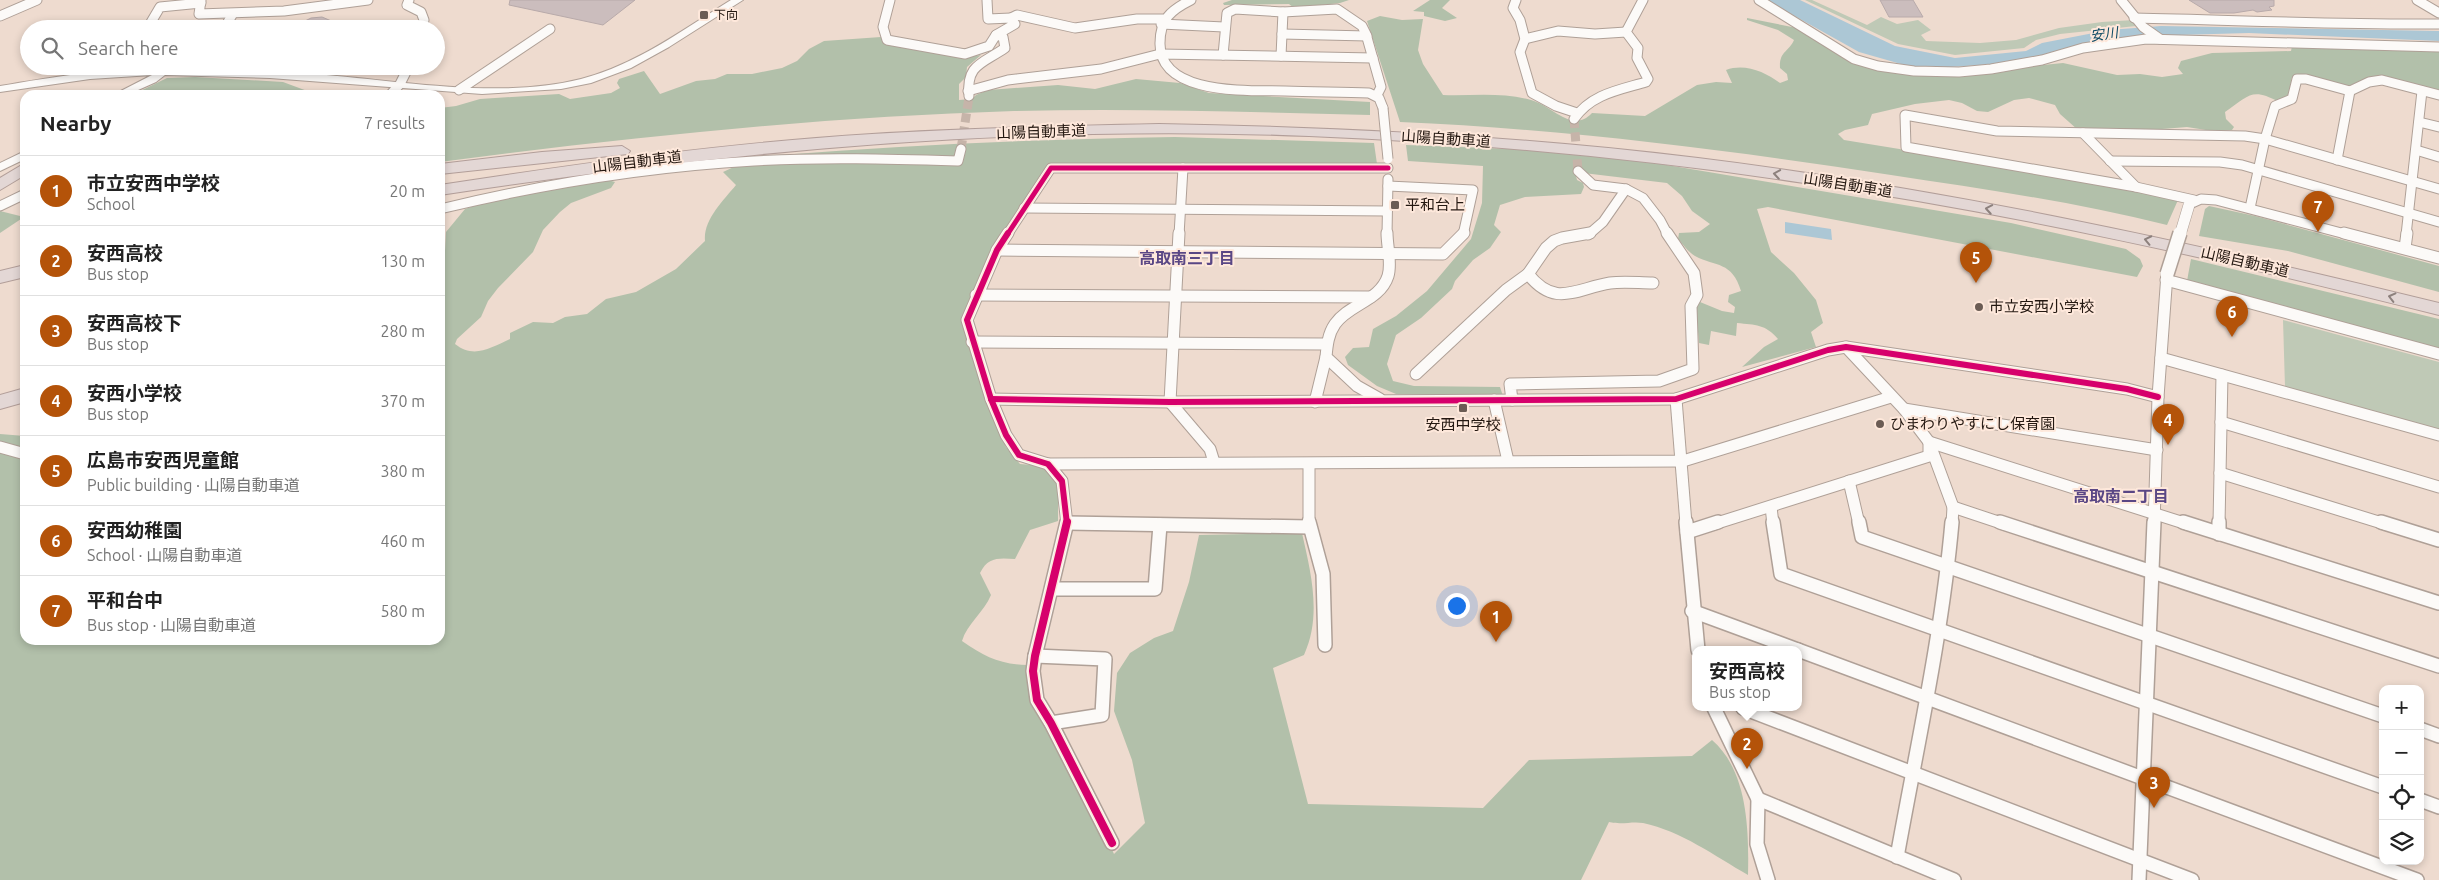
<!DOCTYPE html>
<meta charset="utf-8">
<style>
:root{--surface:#fff;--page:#f2f2f2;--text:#222;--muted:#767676;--line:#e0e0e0;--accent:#b45309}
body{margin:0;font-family:Ubuntu,"Noto Sans JP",sans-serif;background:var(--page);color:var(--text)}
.controls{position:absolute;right:15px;bottom:15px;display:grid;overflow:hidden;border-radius:10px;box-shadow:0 2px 8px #0003}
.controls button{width:45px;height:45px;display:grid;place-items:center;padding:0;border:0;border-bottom:1px solid var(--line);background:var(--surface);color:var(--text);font:25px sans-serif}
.you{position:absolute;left:1456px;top:605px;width:18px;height:18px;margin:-12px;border:4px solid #fff;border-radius:50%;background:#1a73e8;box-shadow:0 0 0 8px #1a73e833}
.badge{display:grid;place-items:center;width:32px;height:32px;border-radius:50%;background:var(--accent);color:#fff;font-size:16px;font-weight:700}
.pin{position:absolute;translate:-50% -41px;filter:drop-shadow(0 1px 2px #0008)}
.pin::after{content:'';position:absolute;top:26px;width:18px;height:15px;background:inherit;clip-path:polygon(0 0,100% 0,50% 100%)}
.popup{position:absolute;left:1692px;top:646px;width:110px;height:65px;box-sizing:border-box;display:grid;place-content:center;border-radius:10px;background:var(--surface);filter:drop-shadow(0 1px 4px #0005);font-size:16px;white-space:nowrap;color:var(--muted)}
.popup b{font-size:19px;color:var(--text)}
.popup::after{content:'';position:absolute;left:50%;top:100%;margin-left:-10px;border:10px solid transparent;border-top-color:var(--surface)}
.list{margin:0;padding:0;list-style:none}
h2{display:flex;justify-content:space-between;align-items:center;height:65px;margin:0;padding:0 20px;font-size:21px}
h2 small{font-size:16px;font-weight:400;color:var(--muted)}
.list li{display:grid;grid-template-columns:32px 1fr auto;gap:15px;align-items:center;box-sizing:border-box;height:70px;padding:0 20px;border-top:1px solid var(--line)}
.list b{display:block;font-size:19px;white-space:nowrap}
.list p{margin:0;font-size:16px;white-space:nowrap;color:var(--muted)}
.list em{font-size:16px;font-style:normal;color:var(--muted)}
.icon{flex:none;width:28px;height:28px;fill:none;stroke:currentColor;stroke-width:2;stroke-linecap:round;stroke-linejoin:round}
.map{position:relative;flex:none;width:2439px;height:880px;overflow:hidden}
.search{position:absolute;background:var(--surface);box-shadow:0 2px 8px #0003;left:20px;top:20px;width:425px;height:55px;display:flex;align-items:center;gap:12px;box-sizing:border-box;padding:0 18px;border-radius:28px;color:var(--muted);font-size:19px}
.panel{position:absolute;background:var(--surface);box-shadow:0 2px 8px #0003;left:20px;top:90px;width:425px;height:555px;border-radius:15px}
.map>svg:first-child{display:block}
.green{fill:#bfc9b6}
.forest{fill:#b2c0aa}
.water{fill:#acc7d5}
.building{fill:#cbbdbd;stroke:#b8aaaa}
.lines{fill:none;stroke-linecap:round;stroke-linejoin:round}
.minor-tunnel{stroke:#c6b4a9;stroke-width:9;stroke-dasharray:9 4.5;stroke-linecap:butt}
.minor-far2-casing{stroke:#afa097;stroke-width:11}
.minor-far1-casing{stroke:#afa097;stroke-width:13}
.minor-casing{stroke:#afa097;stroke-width:16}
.tertiary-casing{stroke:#afa097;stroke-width:2}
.motorway-casing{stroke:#b29e99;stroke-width:2}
.minor-far2{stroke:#fcfaf8;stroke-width:9}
.minor-far1{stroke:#fcfaf8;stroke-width:11}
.minor{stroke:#fcfaf8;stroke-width:13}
.tertiary{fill:#fcfaf8;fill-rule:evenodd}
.motorway{fill:#e3d7d5;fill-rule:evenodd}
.minor-bridge-casing{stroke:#afa097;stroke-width:11;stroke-linecap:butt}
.tertiary-bridge-far1-casing{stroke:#afa097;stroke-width:12;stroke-linecap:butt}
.tertiary-bridge-casing{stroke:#afa097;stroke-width:16;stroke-linecap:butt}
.minor-bridge{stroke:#fcfaf8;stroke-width:9}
.tertiary-bridge-far1{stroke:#fcfaf8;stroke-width:11}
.tertiary-bridge{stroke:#fcfaf8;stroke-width:13}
.cycleway-far2-casing{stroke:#fee8db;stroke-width:8}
.cycleway-far1-casing{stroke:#fee8db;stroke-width:9}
.cycleway-casing{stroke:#fee8db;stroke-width:11}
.cycleway-far2{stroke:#d6006c;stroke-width:5}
.cycleway-far1{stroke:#d6006c;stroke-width:6}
.cycleway{stroke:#d6006c;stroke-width:8}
.oneway{stroke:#8d817d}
.poi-dot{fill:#6b5c54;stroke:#fee8db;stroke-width:2}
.labels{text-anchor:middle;stroke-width:4;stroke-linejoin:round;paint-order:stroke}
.far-poi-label{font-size:12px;fill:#241811;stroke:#fee8db;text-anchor:start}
.far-water-label{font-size:14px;font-style:italic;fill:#0d4a64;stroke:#fee8db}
.street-label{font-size:15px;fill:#241811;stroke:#fee8db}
.poi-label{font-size:15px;fill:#241811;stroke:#fee8db;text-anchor:start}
.neighbourhood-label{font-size:16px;font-weight:bold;fill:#5a4785;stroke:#fee8db}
</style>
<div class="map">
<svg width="2439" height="880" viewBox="0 0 2439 880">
<rect width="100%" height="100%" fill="#eedbcf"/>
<g class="green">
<polygon points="1805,0 1812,0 1867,25 1881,17 1897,24 1918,20 1931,30 1921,35 1926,41 1980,43 2016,40 2059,28 2102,22 2134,20 2136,26 2060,34 2036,40 2024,48 1955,55 1898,44"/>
<polygon points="2283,320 2439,362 2439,430 2285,387"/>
</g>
<g class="forest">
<polygon points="1232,0 1349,0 1340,3 1294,8 1289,4 1224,5 1223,3"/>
<polygon points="1430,0 1450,0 1442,8 1457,18 1445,21 1424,16 1424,12 1413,11"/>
<path d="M1380,16L1402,20L1423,19L1418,50L1423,64L1443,95C1472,96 1504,92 1531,100C1553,106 1572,134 1592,113L1645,116L1697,85L1716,82L1732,83L1726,70C1745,63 1765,72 1780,83L1788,80L1787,74L1780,68C1779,51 1789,52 1794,40L1778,30L1747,20V18L1797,28L1837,53L1945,75L1987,74L2033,66L2063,63L2117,75L2140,74L2162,77L2183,74L2178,68L2181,61L2212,53L2291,51L2292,46L2439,50V93L2371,78L2348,87L2306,77H2292L2289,94L2279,102C2251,87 2249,96 2225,112L2226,119L2234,127L2232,130L2212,131L2187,127L2150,130H2078L2060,114L2055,105L2029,98L2014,100L1988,112L1977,111L1962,103L1949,100L1915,104L1872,114L1868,125L1845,130L1838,134L1844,140L2004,166L2178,200L2167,225C2076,202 1983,189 1891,175C1728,150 1565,129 1400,122L1367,21Z"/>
<path d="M881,37L884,41L967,57L981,55L967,67L966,77L959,84V100L972,99L976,95L988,90L1058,85L1095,89L1136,79L1180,83L1209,93L1370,102V115C1251,112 1132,108 1014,111C822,117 630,137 440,162V108L456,106L480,99L559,94L570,99L611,93L620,88L617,83L619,79L644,71L660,94L696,81L715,79L727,74H752L782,68L797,61L809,49L824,41Z"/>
<polygon points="195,77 283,82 318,95 132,95 167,78"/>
<path d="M1175,137L1374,143L1377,164L1184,167L1051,166L1020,206L964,317L967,341L1006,447L1020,464L1044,466L1058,481V521L1030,530L1015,559C998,558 988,557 980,573L991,595C984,612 967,624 962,641C985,657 999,664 1027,665L1114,854L1145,823L1132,760L1114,711L1117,673L1130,653L1154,638L1173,631L1189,582L1199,535L1302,533C1311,573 1322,616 1304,655L1273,668L1308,804L1483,808L1529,760L1692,756L1712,740C1748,771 1749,831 1748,875C1715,856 1681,831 1643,823C1632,821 1622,825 1609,822L1581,880H0V434L25,436V640H440V272L444,270L446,232L465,209L488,201L608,180L615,182L611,188L571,203L560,212L543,230L533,252L498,288L488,301L481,317L457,339L455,344C474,359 490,348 510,339V333L533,322L553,323L565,317L587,314L606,299L636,292L676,269L705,241C703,220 723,201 736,185L723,172L736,166L779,163L780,155C912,145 1043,139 1175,137Z"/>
<path d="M1406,145L1565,151L1637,160L2011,223L2126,249L2140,259L2143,266L2137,277L1768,207L1757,209L1771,252L1794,273L1816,300L1823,323L1811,332L1816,347L1742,367L1764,347L1778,339C1765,324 1756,325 1737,323L1736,336L1711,331L1709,345L1699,343L1696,308L1700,302L1722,311L1734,313L1735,307L1728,302L1729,295L1741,291C1732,261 1716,267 1695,256C1688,252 1683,244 1678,239L1679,233L1699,232L1710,224L1692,211L1682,196L1667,183L1575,172L1577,180L1583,183L1584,187L1581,194L1525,197L1500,205L1494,225L1501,232L1490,248L1473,260L1455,281L1452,289L1421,318L1396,335L1387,364L1393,381L1414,386L1500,387L1503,396L1396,394L1377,386L1348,365L1345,357L1353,348L1369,347L1373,329L1396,316L1427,291L1471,239L1482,203L1483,166L1408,161Z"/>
<polygon points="2209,206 2255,216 2439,266 2439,292 2288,251 2199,236 2205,209"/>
<polygon points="0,211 24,217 0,233"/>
<polygon points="2191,259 2439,319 2439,348 2187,281"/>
</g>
<g class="water">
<polygon points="1766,0 1800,0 1895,46 1955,58 2026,51 2042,43 2109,30 2161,26 2439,31 2439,41 2249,33 2179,35 2115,40 2009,63 1937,68 1908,66 1859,52"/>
<polygon points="1785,222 1831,229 1832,240 1785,233"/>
</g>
<g class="building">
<polygon points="510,0 635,0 603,25 509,5"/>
<polygon points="1880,0 1913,0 1923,17 1889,17"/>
<polygon points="2189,0 2274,0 2274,6 2269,7 2272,10 2257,12 2253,10 2234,13 2210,13"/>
<polygon points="322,17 350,29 289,29 311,18"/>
</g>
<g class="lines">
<g class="minor-tunnel">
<polyline points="1574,119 1578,171"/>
<polyline points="961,149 969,97"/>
</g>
<g class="minor-far2-casing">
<g id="minor-far2">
<polyline points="201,0 199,14 284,11 368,0"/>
<polyline points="409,0 407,5 421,12 424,20 422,29"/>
<polyline points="890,0 883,27 887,40 965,54 989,46 996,35 1015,24 1011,18 988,19 987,0"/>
<path d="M1191,0C1171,10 1160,19 1160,43C1159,96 1249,90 1285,91C1313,92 1341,92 1369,93L1379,98L1383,108"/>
<polyline points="1516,0 1513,8 1520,20 1525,39 1520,52 1532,93 1556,106 1577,113"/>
<polyline points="1759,0 1854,59 1878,66 1914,71 1959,72 1991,69 2042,60 2083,48 2146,39 2439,47"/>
<polyline points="2121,0 2143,27 2160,39"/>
<polyline points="2417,0 2439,13"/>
<polyline points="0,16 37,0"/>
<polyline points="1011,18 1017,15 1075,28 1137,19 1163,19"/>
<path d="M2134,18C2236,20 2337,25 2439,24"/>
<polyline points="1161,24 1224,27"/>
<polyline points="147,29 160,7 201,3"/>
<polyline points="224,29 232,15"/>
<polyline points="1282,34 1367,36"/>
<polyline points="1525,39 1558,31 1595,34 1626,32"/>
<polyline points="1223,55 1227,13 1235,9 1283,12 1337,9 1362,26 1366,34 1381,87 1377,95"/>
<polyline points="1281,56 1283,12"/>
<polyline points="459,90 550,29"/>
<polyline points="968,91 1008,80 1101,69 1160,54 1373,58"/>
<polyline points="390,95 400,84 409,66"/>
<path d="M969,96C966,64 982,64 1005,48L1003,37L996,35"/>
<path d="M1574,119C1591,94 1619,90 1646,82L1648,79L1637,58L1638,48L1626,32L1643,0"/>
<polyline points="2419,122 2439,127"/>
<polyline points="2083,133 2136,187"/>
<polyline points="2416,150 2439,157"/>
<polyline points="2337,160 2350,91"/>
<polyline points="2110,161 2220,162 2242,165 2439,222"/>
<polyline points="1578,171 1593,185 1626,189 1643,198 1660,220 1668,235"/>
<polyline points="1388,186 1473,190 1463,235"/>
<polyline points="2194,200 2136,187 1906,147 1905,115 1997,131 2245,136 2265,139 2439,189"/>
<polyline points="2190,204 2201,199 2216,200 2349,235"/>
<polyline points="0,206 25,194"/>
<polyline points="1024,208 1387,211"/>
<polyline points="2250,208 2265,139 2275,106 2292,99 2297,79 2306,79 2350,91 2369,82 2382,80 2439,95"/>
<path d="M440,209C543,184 648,167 754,161C822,157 890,159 958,161L961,149"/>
<polyline points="1007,235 1051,168 1388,168"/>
<polyline points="1179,235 1183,168"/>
<polyline points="1387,235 1388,179"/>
<polyline points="1588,235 1603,222 1626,189"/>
<polyline points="2406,235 2422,91"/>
</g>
</g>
<g class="minor-far1-casing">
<g id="minor-far1">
<polyline points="1008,233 997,250 967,320 991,399 1006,435 1019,455 1048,464 1062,481 1067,524"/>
<polyline points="1179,233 1170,402 1210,449 1214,462"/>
<path d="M1590,233L1562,238L1554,241L1546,248L1528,274C1555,308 1575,289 1610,283C1624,281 1639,283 1653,283"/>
<polyline points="2344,233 2439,258"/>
<polyline points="2405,248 2407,233"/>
<polyline points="997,250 1443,254 1464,233"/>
<polyline points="2166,280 2439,354"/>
<polyline points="976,295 1371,297"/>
<polyline points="972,342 1326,344"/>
<polyline points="1846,347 1904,409 1929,442 1953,507 1952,524"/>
<polyline points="2161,358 2439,435"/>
<polyline points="1416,374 1506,290 1528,274"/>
<polyline points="991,399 1170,402 1676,399 1828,350 1846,347 2127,389 2158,397"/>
<path d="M1380,399L1357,386L1326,357C1327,346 1328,334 1335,324C1349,304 1380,301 1388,276C1392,264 1387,246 1387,233"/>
<polyline points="1676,399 1686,524"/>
<polyline points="1494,400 1508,461"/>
<polyline points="1512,400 1510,384 1659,381 1693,369 1691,306 1697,295 1694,273 1667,233"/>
<polyline points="1315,402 1326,357"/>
<polyline points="1904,409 2157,450"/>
<polyline points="2221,422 2439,487"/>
<polyline points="1929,442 2187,524"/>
<polyline points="0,447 25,454"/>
<polyline points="1048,464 1683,461 1891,397"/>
<polyline points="1309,464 1309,524"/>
<polyline points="2220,473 2385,524"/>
<polyline points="1849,481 1859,524"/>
<polyline points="1771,507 1773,524"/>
<polyline points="1953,507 2004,524"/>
<polyline points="1067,523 1101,524"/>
<polyline points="1714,524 1929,456 1929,444"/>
<polyline points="2154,524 2158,397 2167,274"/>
<polyline points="2219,524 2222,375"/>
</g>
</g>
<g class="minor-casing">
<g id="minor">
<polyline points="1067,522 1035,656 1033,671 1037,700 1051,723 1112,843"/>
<polyline points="1309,522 1323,574 1325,645"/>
<polyline points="1686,522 1698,650"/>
<polyline points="1773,522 1781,574 2383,787"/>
<polyline points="1859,522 1862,537 2383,716"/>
<polyline points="2000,522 2439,666"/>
<polyline points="2183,522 2439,603"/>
<polyline points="2381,522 2439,540"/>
<polyline points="1067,523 1309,527"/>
<polyline points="1687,532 1718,522"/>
<polyline points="2219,534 2219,522"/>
<polyline points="1053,589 1155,589 1160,525"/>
<polyline points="1692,611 1798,650"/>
<polyline points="1798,650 2417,880"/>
<polyline points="1035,656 1105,659 1102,715 1051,723"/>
<polyline points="1714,708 1758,799 1757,844 1768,880"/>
<polyline points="1743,708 2192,880"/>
<polyline points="2420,729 2439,736"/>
<polyline points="1758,799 1954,880"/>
<polyline points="2420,800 2439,807"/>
<path d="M1897,857C1917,746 1942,635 1952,522"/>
<polyline points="2139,880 2154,522"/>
</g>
</g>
<g class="tertiary-casing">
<g id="tertiary">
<path d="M731,0H743L669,47L631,68L591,83L561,89L482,94L270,78L165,75L156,82L127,95H113L152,75L90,79L0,92V86C41,79 82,72 124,70C187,66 251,70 313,74C397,80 499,100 581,79C636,65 684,29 731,0Z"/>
<polygon points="25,151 25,159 0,171 0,163"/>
</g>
</g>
<g class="motorway-casing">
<g id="motorway">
<path d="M1159,124C1340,127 1519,136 1698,158C1948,189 2195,243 2439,303V315C2229,262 2018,214 1804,183C1640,158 1475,143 1309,136C1018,124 728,151 440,195V185C583,163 727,143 872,134C968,128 1063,126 1159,124Z"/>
<polygon points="622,146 630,151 628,154 440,174 440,164 542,152"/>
<polygon points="25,163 25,175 0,190 0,178"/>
<polygon points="25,265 25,277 0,283 0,271"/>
<polygon points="25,388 25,402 0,409 0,395"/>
</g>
</g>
<use href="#minor-far2" class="minor-far2"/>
<use href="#minor-far1" class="minor-far1"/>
<use href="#minor" class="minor"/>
<use href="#tertiary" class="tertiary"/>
<use href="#motorway" class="motorway"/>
<g class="minor-bridge-casing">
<polyline id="minor-bridge" points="1383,108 1388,159"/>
</g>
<g class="tertiary-bridge-far1-casing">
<polyline id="tertiary-bridge-far1" points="2180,235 2189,205"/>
</g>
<g class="tertiary-bridge-casing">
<polyline id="tertiary-bridge" points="2167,274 2180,233"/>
</g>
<use href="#minor-bridge" class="minor-bridge"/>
<use href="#tertiary-bridge-far1" class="tertiary-bridge-far1"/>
<use href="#tertiary-bridge" class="tertiary-bridge"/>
<g class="cycleway-far2-casing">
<polyline id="cycleway-far2" points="1007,235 1051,168 1388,168"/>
</g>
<g class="cycleway-far1-casing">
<g id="cycleway-far1">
<polyline points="1008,233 997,250 967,320 991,399 1006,435 1019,455 1048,464 1062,481 1067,524"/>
<polyline points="991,399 1170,402 1676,399 1828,350 1846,347 2127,389 2158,397"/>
</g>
</g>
<g class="cycleway-casing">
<polyline id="cycleway" points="1067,522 1035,656 1033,671 1037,700 1051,723 1112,843"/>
</g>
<use href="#cycleway-far2" class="cycleway-far2"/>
<use href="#cycleway-far1" class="cycleway-far1"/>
<use href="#cycleway" class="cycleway"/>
</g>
<defs><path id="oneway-chevron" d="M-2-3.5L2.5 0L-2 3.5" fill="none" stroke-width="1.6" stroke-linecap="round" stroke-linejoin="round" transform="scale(1.25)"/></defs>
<g class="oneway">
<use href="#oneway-chevron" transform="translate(1777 174) rotate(-171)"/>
<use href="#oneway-chevron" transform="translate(1989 209) rotate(-170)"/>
<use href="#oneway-chevron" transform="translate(2148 240) rotate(-168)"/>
<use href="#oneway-chevron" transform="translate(2392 297) rotate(-166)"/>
</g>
<g class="poi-dot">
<rect x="699" y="10" width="10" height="10" rx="2.5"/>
<rect x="1390" y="200" width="10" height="10" rx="2.5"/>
<circle cx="1979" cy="307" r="5"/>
<rect x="1458" y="403" width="10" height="10" rx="2.5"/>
<circle cx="1880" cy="424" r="5"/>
</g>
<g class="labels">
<g class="far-poi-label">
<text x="714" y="19">下向</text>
</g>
<g class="far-water-label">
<text transform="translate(2104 34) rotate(-8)" y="5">安川</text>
</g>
<g class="street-label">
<text transform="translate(1041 132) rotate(-2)" y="5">山陽自動車道</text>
<text transform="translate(1446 139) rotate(4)" y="5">山陽自動車道</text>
<text transform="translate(637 162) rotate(-7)" y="5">山陽自動車道</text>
<text transform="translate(1848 185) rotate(9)" y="5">山陽自動車道</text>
<text transform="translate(2245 262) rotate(13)" y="5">山陽自動車道</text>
</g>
<g class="poi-label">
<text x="1405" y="210">平和台上</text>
<text x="1989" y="312">市立安西小学校</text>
<text x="1890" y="429">ひまわりやすにし保育園</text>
<text x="1463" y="430" text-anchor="middle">安西中学校</text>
</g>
<g class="neighbourhood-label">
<text x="1187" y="264">高取南三丁目</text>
<text x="2121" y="502">高取南二丁目</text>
</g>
</g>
</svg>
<div class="controls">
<button>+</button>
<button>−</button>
<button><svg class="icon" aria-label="locate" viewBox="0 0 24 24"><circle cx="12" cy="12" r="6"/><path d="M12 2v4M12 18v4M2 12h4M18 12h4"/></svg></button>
<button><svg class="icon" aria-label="layers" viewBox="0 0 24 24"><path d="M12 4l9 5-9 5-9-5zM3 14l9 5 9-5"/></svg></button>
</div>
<div class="you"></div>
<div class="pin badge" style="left:1496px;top:642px">1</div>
<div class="pin badge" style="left:1747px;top:769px">2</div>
<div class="popup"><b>安西高校</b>Bus stop</div>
<div class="pin badge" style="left:2154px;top:808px">3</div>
<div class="pin badge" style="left:2168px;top:445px">4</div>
<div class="pin badge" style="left:1976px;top:283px">5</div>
<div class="pin badge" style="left:2232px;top:337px">6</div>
<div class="pin badge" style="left:2318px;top:232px">7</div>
<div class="search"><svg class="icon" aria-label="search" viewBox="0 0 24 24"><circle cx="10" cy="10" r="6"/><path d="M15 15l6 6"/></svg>Search here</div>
<section class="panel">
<h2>Nearby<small>7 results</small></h2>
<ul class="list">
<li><span class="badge">1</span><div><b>市立安西中学校</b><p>School</p></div><em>20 m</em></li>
<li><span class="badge">2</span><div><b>安西高校</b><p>Bus stop</p></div><em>130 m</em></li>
<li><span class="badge">3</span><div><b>安西高校下</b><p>Bus stop</p></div><em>280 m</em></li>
<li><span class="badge">4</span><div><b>安西小学校</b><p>Bus stop</p></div><em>370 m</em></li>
<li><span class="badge">5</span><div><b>広島市安西児童館</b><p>Public building · 山陽自動車道</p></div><em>380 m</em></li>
<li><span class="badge">6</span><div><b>安西幼稚園</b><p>School · 山陽自動車道</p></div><em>460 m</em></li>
<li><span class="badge">7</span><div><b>平和台中</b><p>Bus stop · 山陽自動車道</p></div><em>580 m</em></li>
</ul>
</section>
</div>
